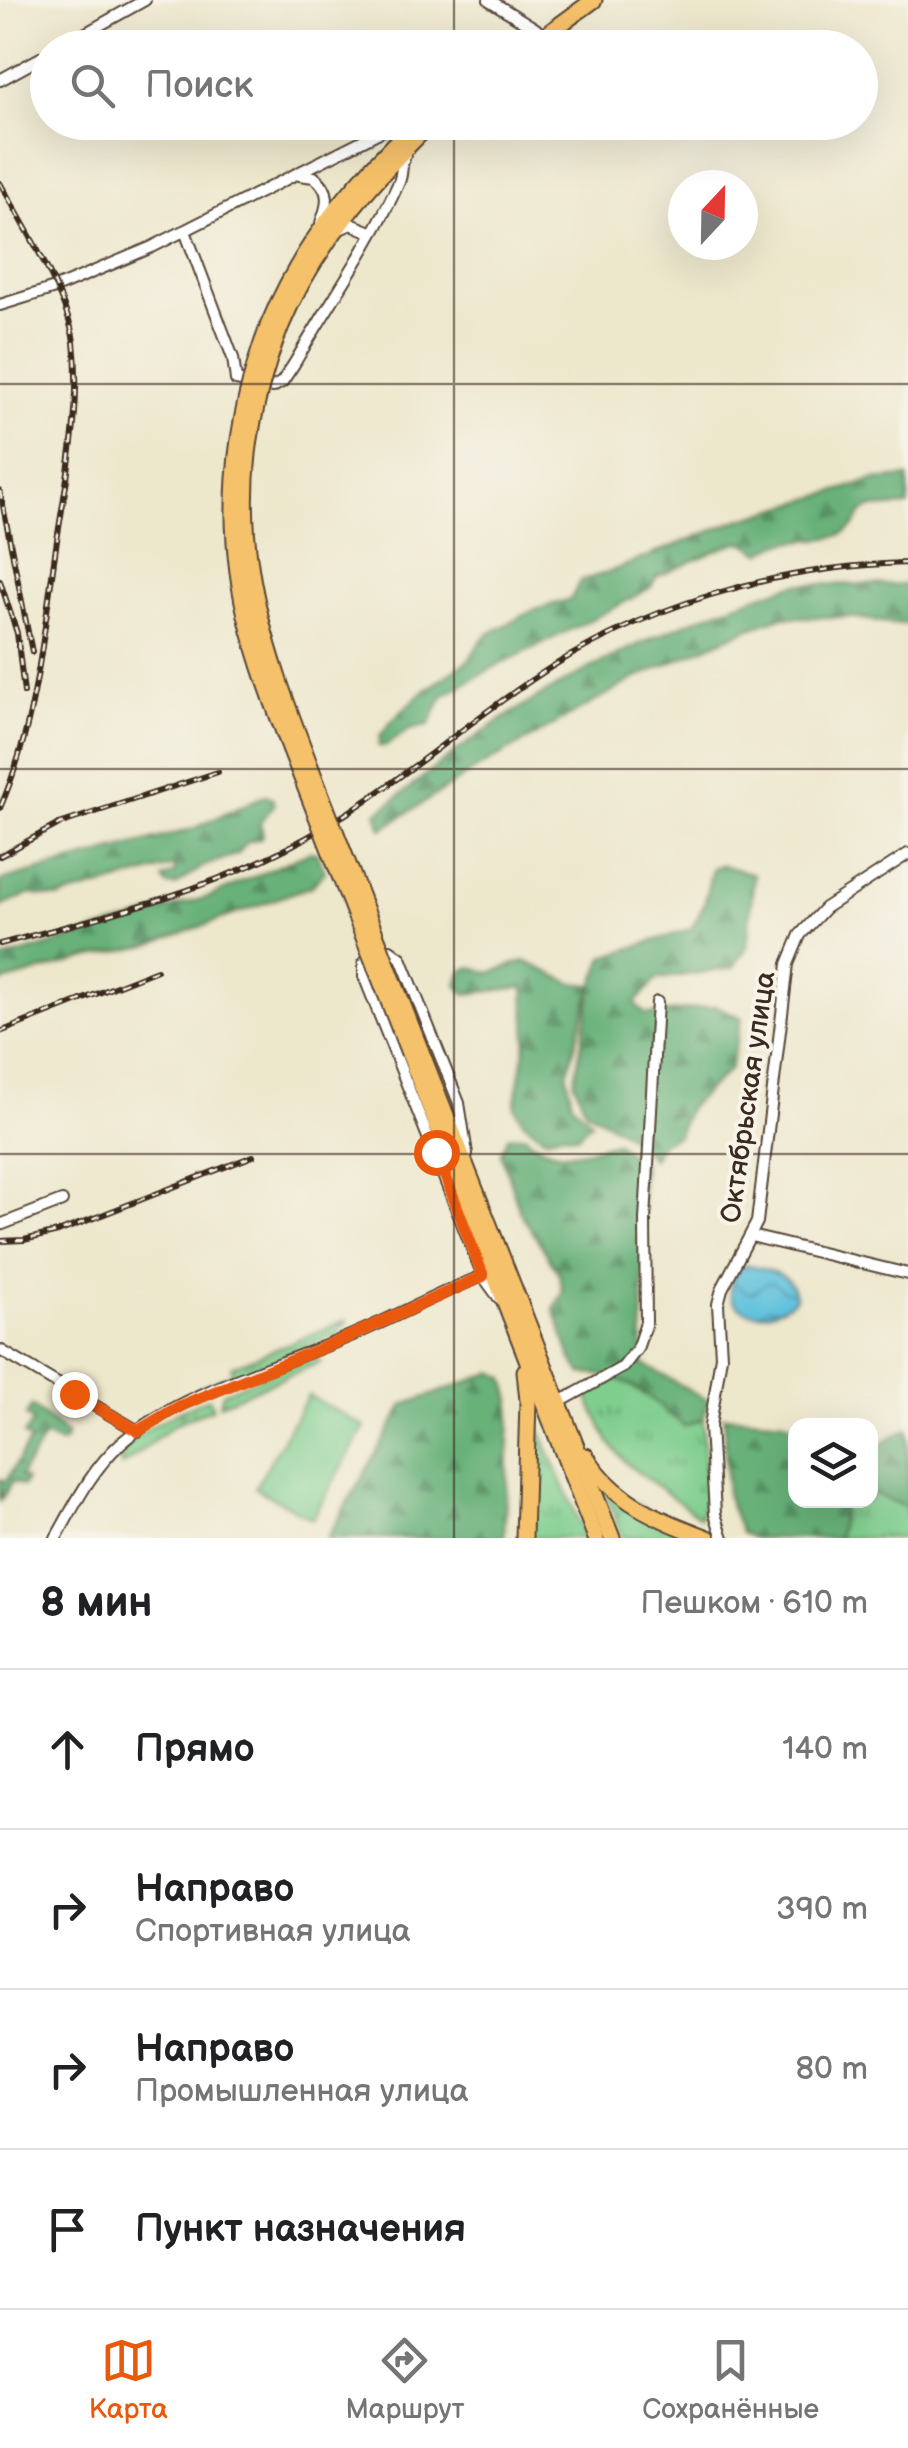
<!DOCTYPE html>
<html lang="ru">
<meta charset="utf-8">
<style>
:root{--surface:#fff;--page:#f6f6f6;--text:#202124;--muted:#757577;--line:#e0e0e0;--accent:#ea580c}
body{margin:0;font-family:"Balsamiq Sans",sans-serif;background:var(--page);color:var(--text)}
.controls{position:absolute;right:30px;bottom:30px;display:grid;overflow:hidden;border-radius:20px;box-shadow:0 10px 40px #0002}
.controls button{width:90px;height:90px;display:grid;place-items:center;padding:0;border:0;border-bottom:2px solid var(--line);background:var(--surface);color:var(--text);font:50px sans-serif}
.compass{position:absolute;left:668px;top:170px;width:90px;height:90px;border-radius:50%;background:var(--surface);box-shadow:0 10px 40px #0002;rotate:22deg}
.stop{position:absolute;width:30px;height:30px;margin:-22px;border:8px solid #ea580c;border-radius:50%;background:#fff}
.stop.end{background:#ea580c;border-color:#fff;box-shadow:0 2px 10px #0008}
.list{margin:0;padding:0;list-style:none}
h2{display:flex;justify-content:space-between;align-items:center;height:130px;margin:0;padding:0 40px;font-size:42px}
h2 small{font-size:32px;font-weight:400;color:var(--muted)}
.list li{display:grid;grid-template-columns:65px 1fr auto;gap:30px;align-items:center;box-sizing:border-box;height:160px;padding:0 40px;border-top:2px solid var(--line)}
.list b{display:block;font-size:38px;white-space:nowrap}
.list p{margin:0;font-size:32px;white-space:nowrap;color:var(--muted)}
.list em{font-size:32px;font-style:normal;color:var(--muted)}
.icon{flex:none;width:55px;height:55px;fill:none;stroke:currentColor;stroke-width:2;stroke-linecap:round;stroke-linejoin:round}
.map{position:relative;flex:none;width:908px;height:1538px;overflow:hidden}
.search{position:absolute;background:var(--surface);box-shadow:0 10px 40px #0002;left:30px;right:30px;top:30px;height:110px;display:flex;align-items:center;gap:25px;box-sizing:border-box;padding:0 35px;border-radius:55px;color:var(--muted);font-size:38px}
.sheet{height:770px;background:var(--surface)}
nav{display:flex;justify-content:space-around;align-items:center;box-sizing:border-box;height:140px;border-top:2px solid var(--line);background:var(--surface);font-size:28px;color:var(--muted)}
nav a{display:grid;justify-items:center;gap:5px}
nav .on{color:var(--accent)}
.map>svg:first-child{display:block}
.grass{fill:url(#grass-tufts);stroke:#5d7c56;stroke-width:2.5}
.forest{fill:url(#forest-firs);stroke:#516e4c;stroke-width:2.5}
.garden{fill:#7fce8e;stroke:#5d7c56;stroke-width:2.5}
.water{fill:url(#water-waves);stroke:#4d767e;stroke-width:2.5}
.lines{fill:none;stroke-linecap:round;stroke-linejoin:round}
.minor-casing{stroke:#564638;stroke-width:14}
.highway-casing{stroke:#564638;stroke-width:19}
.minor{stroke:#fff;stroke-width:10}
.highway{stroke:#f5c16b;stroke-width:15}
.rail-casing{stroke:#3b2a1e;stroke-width:6}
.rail{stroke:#f7f3e8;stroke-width:2.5;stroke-dasharray:8;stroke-linecap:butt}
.highway-bridge-casing{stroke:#564638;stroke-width:19;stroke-linecap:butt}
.highway-bridge{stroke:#f5c16b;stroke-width:15}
.route{stroke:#ea580c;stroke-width:12}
.grid{fill:none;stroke:#3b2a1e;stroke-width:2.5;stroke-opacity:0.55}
.labels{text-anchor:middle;stroke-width:8;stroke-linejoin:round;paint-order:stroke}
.street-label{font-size:28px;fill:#3b2a1e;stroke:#f7f3e8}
</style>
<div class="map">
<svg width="908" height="1538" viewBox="0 0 908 1538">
<defs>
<pattern id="grass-tufts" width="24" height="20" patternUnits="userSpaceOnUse" patternTransform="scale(2.5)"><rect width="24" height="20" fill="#7fce8e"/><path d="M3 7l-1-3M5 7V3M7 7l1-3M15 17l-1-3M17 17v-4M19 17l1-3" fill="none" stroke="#69a773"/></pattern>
<pattern id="forest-firs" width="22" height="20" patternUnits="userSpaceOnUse" patternTransform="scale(2.5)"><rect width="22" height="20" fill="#67b179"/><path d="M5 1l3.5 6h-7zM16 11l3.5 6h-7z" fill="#569063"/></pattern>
<pattern id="water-waves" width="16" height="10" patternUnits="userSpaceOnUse" patternTransform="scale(2.5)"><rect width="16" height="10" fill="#5fc1dd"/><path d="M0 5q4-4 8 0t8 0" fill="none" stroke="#509db3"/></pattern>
</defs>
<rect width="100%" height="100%" fill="#f7f3e8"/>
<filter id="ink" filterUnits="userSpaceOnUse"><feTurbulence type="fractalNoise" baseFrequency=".01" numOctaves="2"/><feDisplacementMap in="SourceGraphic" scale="20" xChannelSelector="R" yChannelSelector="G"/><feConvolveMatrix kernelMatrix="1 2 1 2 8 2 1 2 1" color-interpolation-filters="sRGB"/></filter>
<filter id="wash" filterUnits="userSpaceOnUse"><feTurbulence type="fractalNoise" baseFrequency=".0048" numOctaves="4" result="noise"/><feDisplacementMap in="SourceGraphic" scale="40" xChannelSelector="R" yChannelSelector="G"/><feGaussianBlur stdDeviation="2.25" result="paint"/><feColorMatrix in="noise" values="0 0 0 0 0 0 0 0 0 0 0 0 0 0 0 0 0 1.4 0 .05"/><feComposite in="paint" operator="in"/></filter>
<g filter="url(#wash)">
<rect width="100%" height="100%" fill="#ede7cc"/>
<g class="grass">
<polygon points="347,1320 348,1323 342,1326 338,1334 203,1390 198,1388 233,1373 231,1367"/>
<polygon points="313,1355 321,1362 220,1404 223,1393"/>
<polygon points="616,1376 653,1400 683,1425 703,1419 706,1499 700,1517 628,1465 609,1442 585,1392"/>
<path d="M209,1398L213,1408L176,1423L122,1466L120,1463C119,1441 162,1420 180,1411L182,1417L181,1410Z"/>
<polygon points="532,1412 586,1538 529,1538"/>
<polygon points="601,1483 694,1538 623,1538"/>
<polygon points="871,1492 908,1508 908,1538 838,1538 844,1501 870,1500"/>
</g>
<g class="forest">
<path d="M908,477V506L869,508L860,514C852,546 808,536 783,543C775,545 768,549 761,553L744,542L734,543L656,577L651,587L618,606L489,670L443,696L429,725L410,729L385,746H379L380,736L390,723L419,695L470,659L480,642L487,635L532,611L571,599L580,581L609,572L736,521L874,480Z"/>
<path d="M797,584L908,585V623L895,624L851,617H781L747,629L636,678L475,770L382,829L377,813C421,780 465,742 512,713C601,658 697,613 797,584Z"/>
<polygon points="266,795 272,798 274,805 260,822 263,834 260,839 247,842 238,854 204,866 175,886 167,885 163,879 175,873 175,866 58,898 30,894 0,907 0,881 193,829"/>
<polygon points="309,852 316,853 325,871 312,886 147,946 87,958 0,983 0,960 211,896"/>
<path d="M720,865L754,874L747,947L733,968L657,979L635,1003L646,1015L716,1006L742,1018L730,1069L688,1108L678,1135L661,1143L652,1159C634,1134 612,1125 586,1111L574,1082L592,989L604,957L691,929L704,905L712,868Z"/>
<polygon points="524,961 572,983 592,985 567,1074 572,1103 591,1122 577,1136 561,1133 545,1138 523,1121 515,1107 527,1037 524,987 465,994 457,985 461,972 471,967 490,973"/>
<path d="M525,1135C553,1162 581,1153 615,1142L642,1163L643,1364L709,1401L703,1419L684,1426C649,1397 629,1373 582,1374L571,1358L554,1309L563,1292L559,1273L520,1212L501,1153L508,1137Z"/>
<polygon points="494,1372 505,1378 511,1400 504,1538 327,1538 404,1405"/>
<polygon points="32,1406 67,1435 64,1442 58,1443 45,1436 20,1476 26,1480 23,1486 13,1481 0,1501 0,1479 6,1481 30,1440 24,1435 33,1421 26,1416"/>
<polygon points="724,1416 785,1421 795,1428 796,1500 844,1501 838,1538 754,1538 741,1533 727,1496"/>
<path d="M908,1429V1508L871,1492C870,1451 871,1448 908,1429Z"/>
</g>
<polygon class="garden" points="308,1395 365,1427 312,1519 255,1488"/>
<path class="water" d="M744,1265C766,1270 794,1272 795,1298C760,1333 704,1302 744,1265Z"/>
</g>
<g filter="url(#ink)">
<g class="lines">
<g class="minor-casing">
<g id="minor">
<polyline points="489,0 536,29"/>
<polyline points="59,48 145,0"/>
<polyline points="0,80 48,54"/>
<path d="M299,175L314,177C332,190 328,205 321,223"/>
<polyline points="340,229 351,224 371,232"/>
<path d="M185,231L233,358L236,380L273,387L282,382L294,364C327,307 373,241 399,182C403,173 400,163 406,153"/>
<polyline points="0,305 55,288 152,247 399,122"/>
<polyline points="467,1154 459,1103 401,958 390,950 375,952 364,963 364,976 483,1276 499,1298"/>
<polyline points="0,1225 62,1201"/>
<polyline points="751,1236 908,1274"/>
<polyline points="0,1350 138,1431"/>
<polyline points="558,1403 623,1367 637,1349 646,1322 645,1220 657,1002"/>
<path d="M56,1538C75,1504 92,1469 121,1443C179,1393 273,1368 343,1339C391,1320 435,1294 483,1276"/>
<polyline points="723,1538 715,1514 710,1426 721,1356 718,1304 722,1289 757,1222 788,964 800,935 825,908 908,854"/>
</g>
</g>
<g class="highway-casing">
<g id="highway">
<polyline points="528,48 594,0"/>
<path d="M269,324C302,243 354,182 417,122"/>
<path d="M280,328C314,246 369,184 432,122"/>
<polyline points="420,1049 612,1538"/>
<polyline points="409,1053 596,1538"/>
<path d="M586,1456C615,1503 659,1519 708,1538"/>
<polyline points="524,1538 528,1401 525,1371"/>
</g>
</g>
<use href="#minor" class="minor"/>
<use href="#highway" class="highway"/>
<g class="rail-casing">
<g id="rail">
<path d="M0,183C23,223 68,298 74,342C82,409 66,481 56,547C43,635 36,726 0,808"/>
<polyline points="0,491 32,652"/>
<polyline points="0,581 17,633 24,693"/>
<polyline points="0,856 59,824 218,772"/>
<path d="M0,944C98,918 195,895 287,848C374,804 449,736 530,681C639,606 777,566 908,563"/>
<polyline points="0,1032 157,970"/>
<polyline points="0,1241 24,1240 58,1232 253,1156"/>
</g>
</g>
<use href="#rail" class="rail"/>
<g class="highway-bridge-casing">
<g id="highway-bridge">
<path d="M269,324C232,422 222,529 250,631C266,690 290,747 312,804C344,887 377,970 409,1053"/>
<path d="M280,328C210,511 257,629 323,800C356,883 388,966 420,1049"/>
</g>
</g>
<use href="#highway-bridge" class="highway-bridge"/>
</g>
</g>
<g class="lines" filter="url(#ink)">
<polyline class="route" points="74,1394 138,1431 180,1406 344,1339 483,1276 436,1152"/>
</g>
<path class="grid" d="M454,0V48M454,122V1538M0,384H908M0,769H908M0,1154H908"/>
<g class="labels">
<g class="street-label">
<text transform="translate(747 1097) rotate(-82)" y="10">Октябрьская улица</text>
</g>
</g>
</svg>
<div class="controls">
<button><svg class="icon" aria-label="layers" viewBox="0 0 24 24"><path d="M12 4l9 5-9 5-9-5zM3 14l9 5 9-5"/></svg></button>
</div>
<svg class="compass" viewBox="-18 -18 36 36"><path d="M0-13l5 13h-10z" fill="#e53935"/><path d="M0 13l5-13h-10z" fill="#757577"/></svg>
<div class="stop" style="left:436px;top:1152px"></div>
<div class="stop end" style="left:74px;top:1394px"></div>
<div class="search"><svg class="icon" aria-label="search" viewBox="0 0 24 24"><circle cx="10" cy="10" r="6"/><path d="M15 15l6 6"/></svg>Поиск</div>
</div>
<section class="sheet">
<h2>8 мин<small>Пешком · 610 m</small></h2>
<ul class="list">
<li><svg class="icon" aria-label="ahead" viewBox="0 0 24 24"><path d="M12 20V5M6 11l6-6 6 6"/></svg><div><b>Прямо</b></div><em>140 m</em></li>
<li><svg class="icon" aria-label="right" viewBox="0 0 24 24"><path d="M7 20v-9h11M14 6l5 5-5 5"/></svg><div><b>Направо</b><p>Спортивная улица</p></div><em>390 m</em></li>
<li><svg class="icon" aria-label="right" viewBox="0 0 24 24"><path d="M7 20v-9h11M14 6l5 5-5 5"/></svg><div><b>Направо</b><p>Промышленная улица</p></div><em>80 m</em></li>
<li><svg class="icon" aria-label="arrive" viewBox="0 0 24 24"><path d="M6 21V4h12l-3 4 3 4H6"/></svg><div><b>Пункт назначения</b></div></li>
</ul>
</section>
<nav>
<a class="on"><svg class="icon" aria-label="map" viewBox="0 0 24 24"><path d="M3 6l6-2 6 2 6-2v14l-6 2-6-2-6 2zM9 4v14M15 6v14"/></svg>Карта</a>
<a><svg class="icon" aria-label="directions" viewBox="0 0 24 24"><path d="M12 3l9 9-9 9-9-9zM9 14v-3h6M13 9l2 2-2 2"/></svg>Маршрут</a>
<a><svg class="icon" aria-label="saved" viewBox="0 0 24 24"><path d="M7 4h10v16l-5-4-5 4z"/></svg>Сохранённые</a>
</nav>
